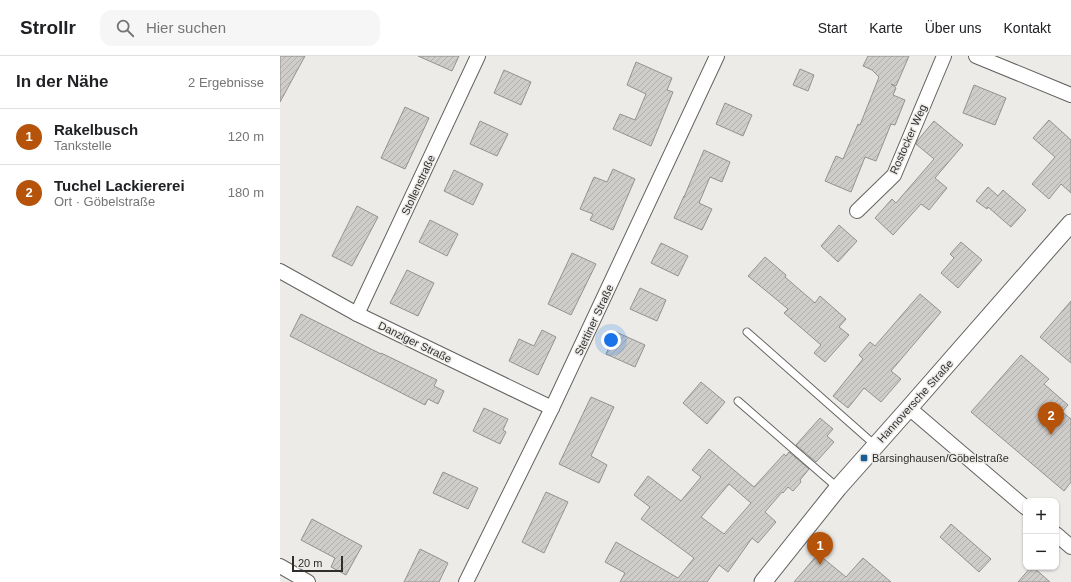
<!DOCTYPE html>
<html lang="de">
<meta charset="utf-8">
<style>
:root{--surface:#fff;--page:#f6f6f6;--text:#202124;--muted:#757577;--line:#e0e0e0;--accent:#b45309}
body{margin:0;font-family:Helvetica,sans-serif;background:var(--page);color:var(--text)}
.controls{position:absolute;right:12px;bottom:12px;display:grid;overflow:hidden;border-radius:8px;box-shadow:0 1px 3px #0004}
.controls button{width:36px;height:36px;display:grid;place-items:center;padding:0;border:0;border-bottom:1px solid var(--line);background:var(--surface);color:var(--text);font:20px sans-serif}
.scale{position:absolute;left:12px;bottom:10px;width:51px;box-sizing:border-box;padding-left:4px;border:2px solid #302f2e;border-top:0;font-size:11px;line-height:14px;white-space:nowrap;color:#302f2e;-webkit-text-stroke:3px #ecebe8;paint-order:stroke}
.you{position:absolute;left:331px;top:284px;width:14px;height:14px;margin:-10px;border:3px solid #fff;border-radius:50%;background:#1a73e8;box-shadow:0 0 0 6px #1a73e833}
.badge{display:grid;place-items:center;width:26px;height:26px;border-radius:50%;background:var(--accent);color:#fff;font-size:13px;font-weight:700}
.pin{position:absolute;translate:-50% -33px;filter:drop-shadow(0 1px 2px #0008)}
.pin::after{content:'';position:absolute;top:21px;width:14px;height:12px;background:inherit;clip-path:polygon(0 0,100% 0,50% 100%)}
.list{margin:0;padding:0;list-style:none}
h2{display:flex;justify-content:space-between;align-items:center;height:52px;margin:0;padding:0 16px;font-size:17px}
h2 small{font-size:13px;font-weight:400;color:var(--muted)}
.list li{display:grid;grid-template-columns:26px 1fr auto;gap:12px;align-items:center;box-sizing:border-box;height:56px;padding:0 16px;border-top:1px solid var(--line)}
.list b{display:block;font-size:15px;white-space:nowrap}
.list p{margin:0;font-size:13px;white-space:nowrap;color:var(--muted)}
.list em{font-size:13px;font-style:normal;color:var(--muted)}
.icon{flex:none;width:22px;height:22px;fill:none;stroke:currentColor;stroke-width:2;stroke-linecap:round;stroke-linejoin:round}
.map{position:relative;flex:none;width:791px;height:526px;overflow:hidden}
header{display:flex;align-items:center;gap:24px;box-sizing:border-box;height:56px;padding:0 20px;background:var(--surface);border-bottom:1px solid var(--line)}
header strong{font-size:19px}
nav{display:flex;gap:22px;margin-inline-start:auto;font-size:14px}
.search{width:280px;height:36px;background:var(--page);display:flex;align-items:center;gap:10px;box-sizing:border-box;padding:0 14px;border-radius:12px;color:var(--muted);font-size:15px}
main{display:flex}
aside{flex:1;background:var(--surface)}
.map>svg:first-child{display:block}
.building{fill:url(#building-hatch);stroke:#94928f;fill-rule:evenodd}
.lines{fill:none;stroke-linecap:round;stroke-linejoin:round}
.service-casing{stroke:#646260;stroke-width:9}
.minor-casing{stroke:#646260;stroke-width:16}
.tertiary-casing{stroke:#646260;stroke-width:19}
.service{stroke:#fff;stroke-width:7}
.minor{stroke:#fff;stroke-width:14}
.tertiary{stroke:#fff;stroke-width:17}
.poi-dot{fill:#195d92;stroke:#ecebe8;stroke-width:1.5}
.labels{text-anchor:middle;stroke-width:3;stroke-linejoin:round;paint-order:stroke}
.street-label{font-size:11px;fill:#302f2e;stroke:#ecebe8}
.poi-label{font-size:11px;fill:#302f2e;stroke:#ecebe8;text-anchor:start}
</style>
<header>
<strong>Strollr</strong>
<div class="search"><svg class="icon" aria-label="search" viewBox="0 0 24 24"><circle cx="10" cy="10" r="6"/><path d="M15 15l6 6"/></svg>Hier suchen</div>
<nav><a>Start</a><a>Karte</a><a>Über uns</a><a>Kontakt</a></nav>
</header>
<main>
<aside>
<h2>In der Nähe<small>2 Ergebnisse</small></h2>
<ul class="list">
<li><span class="badge">1</span><div><b>Rakelbusch</b><p>Tankstelle</p></div><em>120 m</em></li>
<li><span class="badge">2</span><div><b>Tuchel Lackiererei</b><p>Ort · Göbelstraße</p></div><em>180 m</em></li>
</ul>
</aside>
<div class="map">
<svg width="791" height="526" viewBox="0 0 791 526">
<defs>
<pattern id="building-hatch" width="6" height="6" patternUnits="userSpaceOnUse"><rect width="6" height="6" fill="#cfcdca"/><path d="M-1 1l2-2M0 6l6-6M5 7l2-2" fill="none" stroke="#b2b0ae"/></pattern>
</defs>
<rect width="100%" height="100%" fill="#ecebe8"/>
<g class="building">
<polygon points="0,0 25,0 0,46"/>
<polygon points="138,0 179,0 172,15"/>
<polygon points="588,0 629,0 616,30 611,28 616,32 613,39 625,44 615,69 611,68 596,105 585,101 571,136 545,125 556,100 563,103 578,68 580,69 599,21 592,14 583,10"/>
<polygon points="356,6 392,22 387,34 393,36 371,90 333,73 340,58 355,64 366,38 347,29"/>
<polygon points="520,13 534,19 528,35 513,29"/>
<polygon points="224,14 251,26 241,49 214,37"/>
<polygon points="694,29 726,42 715,69 683,57"/>
<polygon points="445,47 472,59 463,80 436,68"/>
<polygon points="125,51 149,62 125,113 101,102"/>
<polygon points="769,64 791,84 791,137 781,128 769,143 752,128 775,101 753,82"/>
<polygon points="200,65 228,78 217,100 190,88"/>
<polygon points="654,65 683,89 655,122 667,132 649,154 641,148 613,179 595,162 612,143 616,147 654,103 636,88 638,84"/>
<polygon points="424,94 450,106 442,126 430,121 419,147 432,153 422,174 394,162 404,140 404,141"/>
<polygon points="333,113 355,123 333,174 310,164 313,158 300,153 314,121 327,126"/>
<polygon points="174,114 203,128 193,149 164,135"/>
<polygon points="708,131 718,140 723,134 746,154 731,171 708,151 707,153 696,145"/>
<polygon points="77,150 98,161 72,210 52,200"/>
<polygon points="150,164 178,178 167,200 139,186"/>
<polygon points="559,169 577,185 558,206 541,190"/>
<polygon points="681,186 702,204 678,232 661,217 674,202 670,198"/>
<polygon points="381,187 408,200 398,220 371,207"/>
<polygon points="292,197 316,208 291,259 268,248"/>
<polygon points="485,201 506,219 505,221 535,247 540,240 566,263 559,271 569,279 545,306 534,297 541,289 504,257 508,253 468,220"/>
<polygon points="127,214 154,227 138,260 110,247"/>
<polygon points="360,232 386,244 377,265 350,253"/>
<polygon points="640,238 661,256 611,315 621,323 601,346 584,332 568,352 553,340 583,303 579,299 590,286 595,290"/>
<polygon points="791,245 791,307 760,281"/>
<polygon points="21,258 101,298 101,297 157,324 154,330 164,335 158,348 148,343 145,349 10,280"/>
<polygon points="262,274 276,281 258,319 229,305 239,283 254,290"/>
<polygon points="336,276 365,289 355,311 326,298"/>
<polygon points="741,299 769,323 764,328 788,349 782,356 791,363 791,426 784,435 691,356"/>
<polygon points="421,326 445,346 427,368 403,347"/>
<polygon points="311,341 334,351 311,400 327,409 319,427 279,408"/>
<polygon points="204,352 228,363 223,374 226,376 220,388 193,375"/>
<polygon points="540,362 553,373 547,380 554,386 536,406 516,389"/>
<path d="M429,393L474,431L504,398L506,400L509,396L529,413L520,424L521,426L513,435L508,431L503,437L502,436L485,456L496,466L478,487L472,482L448,516L439,509L427,526H340L345,517L325,506L336,486L398,522L414,502L361,463L370,451L354,439L368,420L401,445L421,421L412,414ZM449,428L471,447L444,478L421,461Z"/>
<polygon points="163,416 198,432 188,453 153,437"/>
<polygon points="266,436 288,446 264,497 242,486"/>
<polygon points="32,463 82,490 66,519 51,511 55,502 21,484"/>
<polygon points="671,468 711,503 699,516 660,481"/>
<polygon points="140,493 168,507 159,526 124,526"/>
<polygon points="538,498 566,521 583,502 611,526 514,526"/>
<polygon points="751,511 753,511 770,526 738,526"/>
</g>
<g class="lines">
<g class="service-casing">
<g id="service">
<polyline points="467,276 595,389"/>
<polyline points="458,345 558,432"/>
</g>
</g>
<g class="minor-casing">
<g id="minor">
<polyline points="696,0 791,39"/>
<polyline points="577,155 614,119 664,0"/>
<polyline points="0,215 77,258 272,352"/>
<polyline points="77,258 198,0"/>
<polyline points="629,352 746,452"/>
<polyline points="776,478 791,491"/>
<polyline points="0,510 28,526"/>
<polyline points="186,526 272,352 437,0"/>
</g>
</g>
<g class="tertiary-casing">
<polyline id="tertiary" points="483,526 558,432 629,352 791,167"/>
</g>
<use href="#service" class="service"/>
<use href="#minor" class="minor"/>
<use href="#tertiary" class="tertiary"/>
</g>
<rect class="poi-dot" x="580" y="398" width="8" height="8" rx="2"/>
<g class="labels">
<g class="street-label">
<text transform="translate(628 83) rotate(-66)" y="4">Rostocker Weg</text>
<text transform="translate(138 129) rotate(-65)" y="4">Stollenstraße</text>
<text transform="translate(314 264) rotate(-65)" y="4">Stettiner Straße</text>
<text transform="translate(135 286) rotate(26)" y="4">Danziger Straße</text>
<text transform="translate(635 345) rotate(-48)" y="4">Hannoversche Straße</text>
</g>
<g class="poi-label">
<text x="592" y="406">Barsinghausen/Göbelstraße</text>
</g>
</g>
</svg>
<div class="controls">
<button>+</button>
<button>−</button>
</div>
<div class="scale">20 m</div>
<div class="you"></div>
<div class="pin badge" style="left:540px;top:509px">1</div>
<div class="pin badge" style="left:771px;top:379px">2</div>
</div>
</main>
